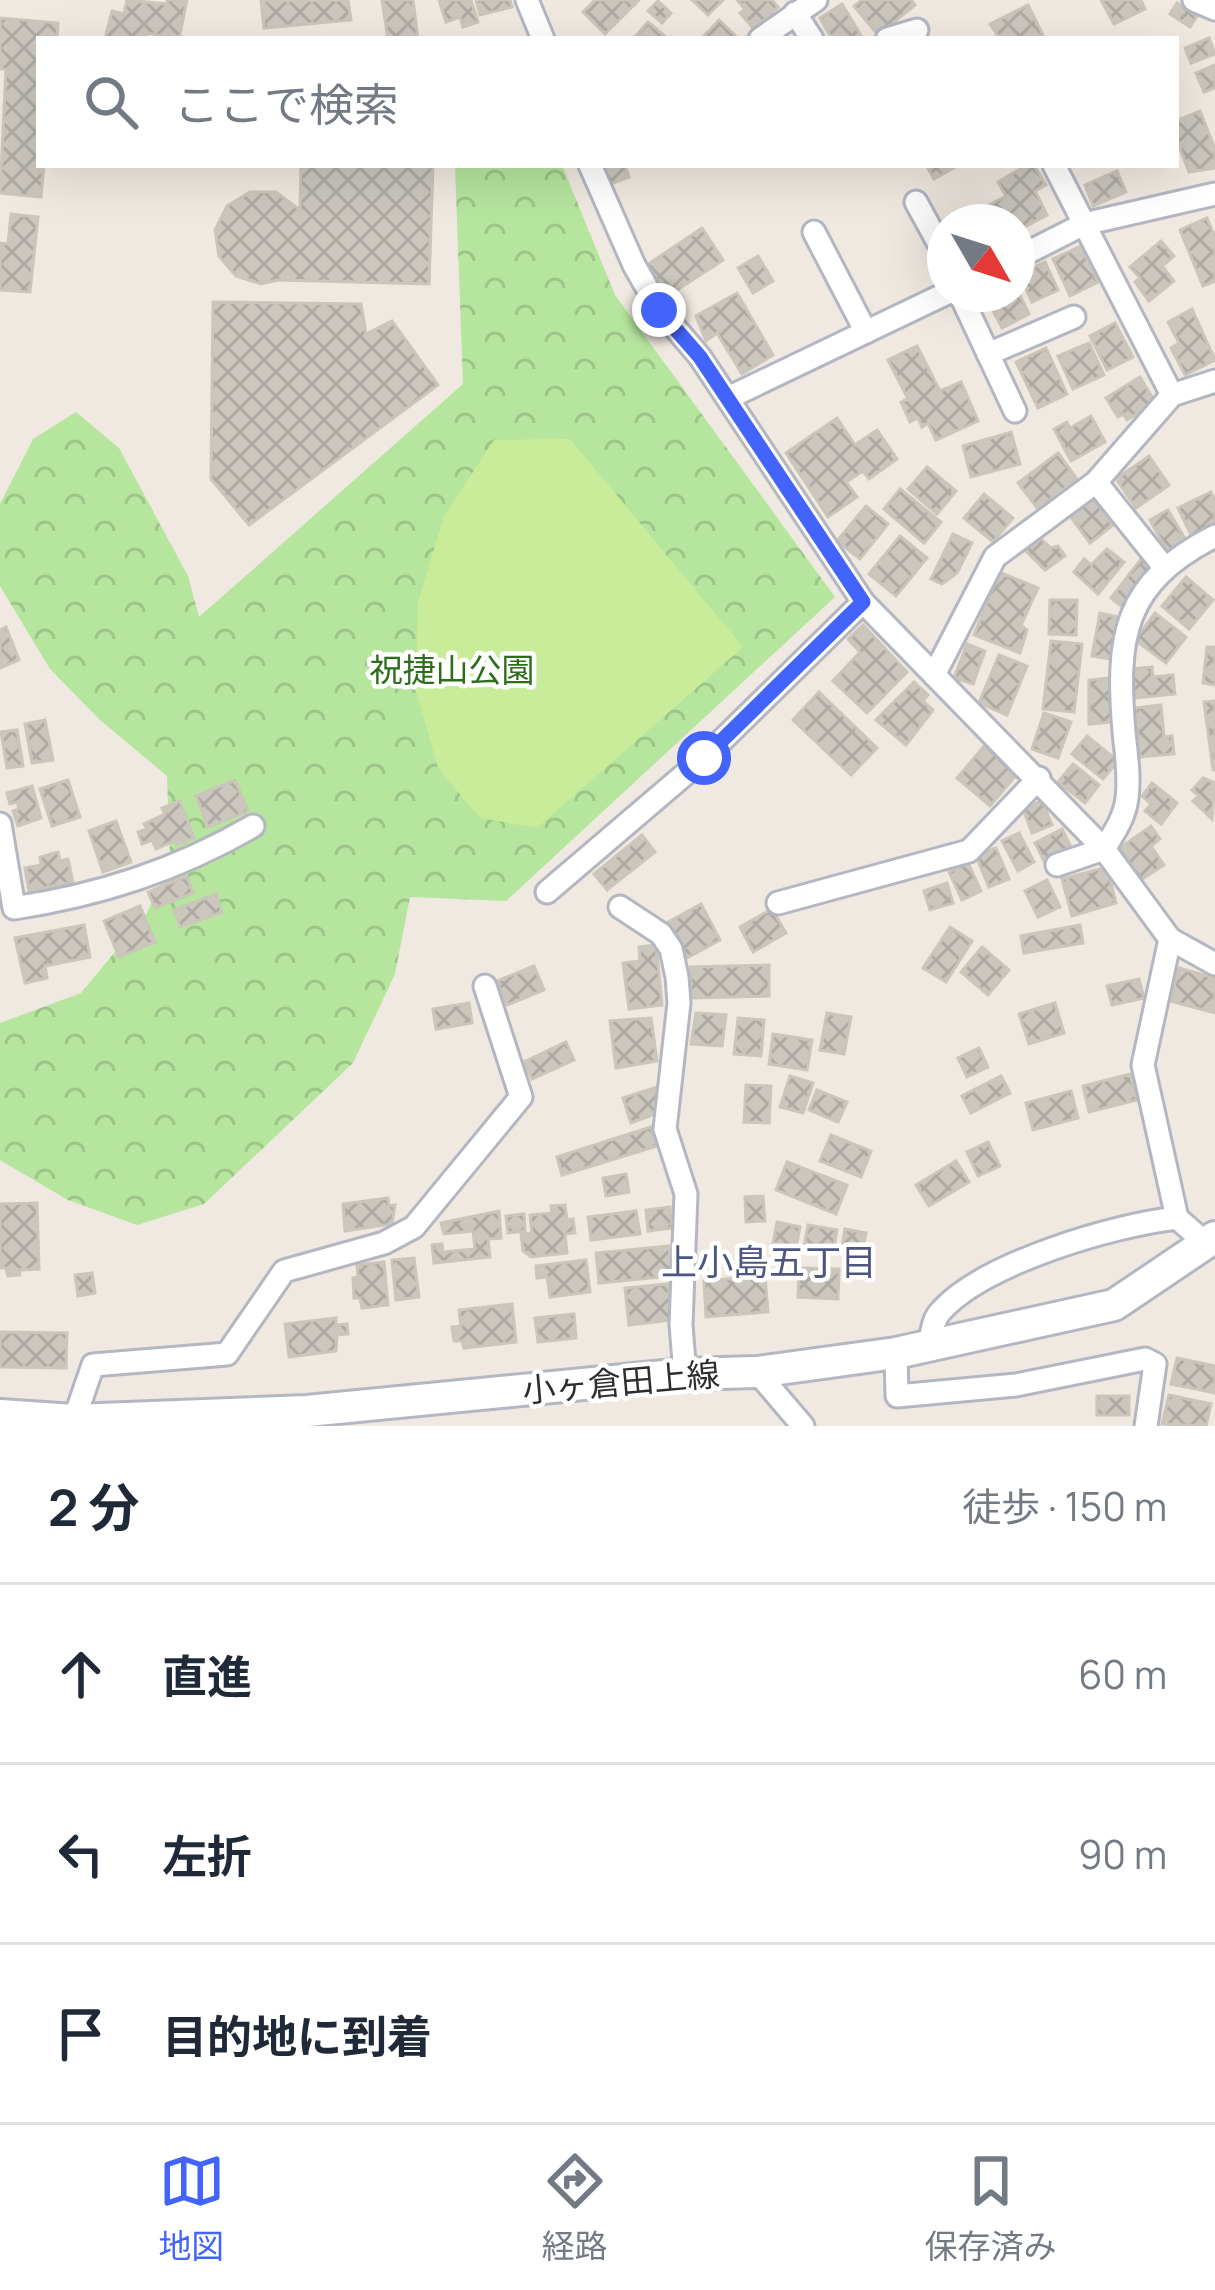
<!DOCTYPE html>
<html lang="ja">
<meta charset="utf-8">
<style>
:root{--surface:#fff;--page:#f6f6f7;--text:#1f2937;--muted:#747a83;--line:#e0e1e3;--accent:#4264fb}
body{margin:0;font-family:Manrope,"Noto Sans JP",sans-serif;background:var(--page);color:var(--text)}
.compass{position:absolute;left:927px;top:204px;width:108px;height:108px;border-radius:50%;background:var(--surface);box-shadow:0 12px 48px #0002;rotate:129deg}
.stop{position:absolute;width:36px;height:36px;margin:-27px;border:9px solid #4264fb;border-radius:50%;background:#fff}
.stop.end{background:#4264fb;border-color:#fff;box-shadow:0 3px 12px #0008}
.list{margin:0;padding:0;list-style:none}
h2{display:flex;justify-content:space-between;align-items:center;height:156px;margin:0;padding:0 48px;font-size:51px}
h2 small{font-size:39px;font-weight:400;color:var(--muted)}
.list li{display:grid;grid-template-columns:78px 1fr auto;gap:36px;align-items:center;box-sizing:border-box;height:180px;padding:0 48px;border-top:3px solid var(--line)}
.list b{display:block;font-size:45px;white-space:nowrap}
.list em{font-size:39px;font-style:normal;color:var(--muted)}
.icon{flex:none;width:66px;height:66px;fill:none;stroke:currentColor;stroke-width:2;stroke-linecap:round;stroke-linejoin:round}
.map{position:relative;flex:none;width:1215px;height:1426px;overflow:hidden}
.search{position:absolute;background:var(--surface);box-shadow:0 12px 48px #0002;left:36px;right:36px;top:36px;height:132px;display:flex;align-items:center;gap:30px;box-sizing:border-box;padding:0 42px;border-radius:0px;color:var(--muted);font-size:45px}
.sheet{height:696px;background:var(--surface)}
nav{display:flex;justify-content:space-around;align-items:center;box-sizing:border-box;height:168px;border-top:3px solid var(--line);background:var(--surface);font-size:33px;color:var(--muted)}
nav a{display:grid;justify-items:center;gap:6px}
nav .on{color:var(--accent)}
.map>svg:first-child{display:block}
.forest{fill:url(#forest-crowns)}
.pitch{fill:#c9ec9a}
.building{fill:url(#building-cross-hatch);stroke:#cbc5ba;stroke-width:3}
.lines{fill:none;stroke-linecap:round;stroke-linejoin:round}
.minor-casing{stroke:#b4b7c1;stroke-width:27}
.secondary-casing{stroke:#b4b7c1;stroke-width:36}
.minor{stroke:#fff;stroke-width:21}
.secondary{stroke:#fff;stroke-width:30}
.route{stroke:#4264fb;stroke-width:15}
.labels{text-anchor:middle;stroke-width:9;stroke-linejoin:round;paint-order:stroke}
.park-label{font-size:33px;fill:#2c6e1b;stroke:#fff}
.street-label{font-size:33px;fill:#2e2e2e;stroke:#fff}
.neighbourhood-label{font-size:36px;fill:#4d5680;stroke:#fff}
</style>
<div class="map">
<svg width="1215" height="1426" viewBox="0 0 1215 1426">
<defs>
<pattern id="forest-crowns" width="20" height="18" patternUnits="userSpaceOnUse" patternTransform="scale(3)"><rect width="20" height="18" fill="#b6e59e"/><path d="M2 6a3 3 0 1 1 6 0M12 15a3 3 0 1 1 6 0" fill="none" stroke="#9dc588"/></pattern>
<pattern id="building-cross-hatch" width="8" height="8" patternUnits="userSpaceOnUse" patternTransform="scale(3)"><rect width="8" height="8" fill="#cbc7bf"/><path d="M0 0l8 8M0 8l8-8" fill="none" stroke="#afaba4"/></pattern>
</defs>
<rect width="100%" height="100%" fill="#efe9e1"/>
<polygon class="forest" points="455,165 562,165 615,295 835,597 506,901 410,897 395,974 353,1063 204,1204 137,1225 68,1200 0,1160 0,1023 81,993 147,913 170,860 167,776 100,720 50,669 0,586 0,504 33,439 76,412 119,448 188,576 199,617 463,384"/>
<polygon class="pitch" points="570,439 743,647 537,828 480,818 438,768 416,691 418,602 444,516 494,440"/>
<g class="building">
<polygon points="127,0 167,4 167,0 187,0 179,39 148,33 146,39 105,39 112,11 124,14"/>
<polygon points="348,0 351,20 264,28 261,1"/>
<polygon points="382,0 413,0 418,39 388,39"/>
<polygon points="439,0 471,0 478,22 463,27 460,17 446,22"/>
<polygon points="476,0 510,0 512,7 480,15"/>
<polygon points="595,0 639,0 605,34 583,12"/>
<polygon points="692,0 723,0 708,15"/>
<polygon points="737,0 772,0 778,7 754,29 740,13 745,9"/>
<polygon points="862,0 911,0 915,5 878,35 854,6"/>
<polygon points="1101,0 1141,0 1145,9 1114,24"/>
<polygon points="658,1 671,13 662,23 648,11"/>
<polygon points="1177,3 1197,16 1190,27 1170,14"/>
<polygon points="842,4 863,39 832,39 820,18"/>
<polygon points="1028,5 1045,39 1000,39 990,24"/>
<polygon points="0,18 58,23 57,39 39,39 39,165 44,165 41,197 0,193 6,69 0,69"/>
<polygon points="719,20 739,39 701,39"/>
<polygon points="648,22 668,39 634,38"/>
<polygon points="1209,38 1215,54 1191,63 1185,48"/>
<polygon points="1215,65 1215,88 1204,92 1196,73"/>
<polygon points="1200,111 1215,149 1215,168 1189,172 1176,138 1176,121"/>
<polygon points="301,165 433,165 429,284 278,280 261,284 236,276 219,256 215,230 227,206 250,192 276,192 300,210"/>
<polygon points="600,165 625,165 629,177 608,185"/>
<polygon points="926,165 959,165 934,179"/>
<polygon points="1027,165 1034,165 1046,185 1035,191 1047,215 1017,231 1017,222 983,222 977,211 1006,196 998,182"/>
<polygon points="1117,171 1126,192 1093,206 1085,185"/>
<polygon points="11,214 38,217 30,292 0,290 0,243 8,244"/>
<polygon points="1207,218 1215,237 1215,281 1203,286 1180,230"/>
<polygon points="702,228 723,260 668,296 647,265"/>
<polygon points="1161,241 1174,256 1162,266 1174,281 1149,301 1135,282 1140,278 1130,267"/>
<polygon points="1081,246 1098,282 1070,296 1053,259"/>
<polygon points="758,256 773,281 753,293 738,268"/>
<polygon points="1045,262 1058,290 1032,302 1019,274"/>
<polygon points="1017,289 1029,314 1002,328 984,294 1017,294"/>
<polygon points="737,293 773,355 742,374 717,333 706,341 696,316"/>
<polygon points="213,302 361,304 366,334 392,321 438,385 249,525 211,479"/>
<polygon points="1192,309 1215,360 1185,375 1171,348 1179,343 1168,322"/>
<polygon points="1115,323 1133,357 1107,370 1090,336"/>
<polygon points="1089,343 1104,375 1073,389 1058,356"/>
<polygon points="917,346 940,391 961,382 978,421 936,440 928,423 922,427 918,418 910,422 901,402 908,399 888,360"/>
<polygon points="1046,348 1067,394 1038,408 1016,362"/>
<polygon points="1140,377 1155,402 1127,420 1123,414 1118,417 1106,398"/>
<polygon points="1091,416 1105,442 1071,461 1054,429 1067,422 1070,428"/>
<polygon points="837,418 855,445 877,430 897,459 869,479 863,471 846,482 857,497 828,517 786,453"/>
<polygon points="1011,432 1020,464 971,477 963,446"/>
<polygon points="1058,453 1077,479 1038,509 1018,483"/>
<polygon points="1149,456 1169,485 1136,508 1116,479"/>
<polygon points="927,467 956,491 937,514 908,489"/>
<polygon points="900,489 941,522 924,543 884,509"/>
<polygon points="1211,492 1215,501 1215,527 1192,537 1178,508"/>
<polygon points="984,494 1013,518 993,542 964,518"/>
<polygon points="1093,498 1113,525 1090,543 1070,516"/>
<polygon points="866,506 888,524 860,559 837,541"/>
<polygon points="1168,510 1187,542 1168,553 1150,520"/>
<polygon points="953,534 972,543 957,573 942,584 931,579"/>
<polygon points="900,536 927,558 896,596 869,574"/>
<polygon points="1038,536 1051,548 1058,546 1065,556 1045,570 1023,548"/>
<polygon points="1107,549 1124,562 1098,594 1074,572 1084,559 1091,565"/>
<polygon points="1141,559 1155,570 1125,609 1111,598"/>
<polygon points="999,572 1038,588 1021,625 1027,630 1020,653 974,635"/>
<polygon points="1186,577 1213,600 1189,629 1162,606"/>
<polygon points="1050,600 1077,600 1076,635 1049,634"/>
<polygon points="1100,613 1118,617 1111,659 1092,656"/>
<polygon points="1155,613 1186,637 1166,663 1135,640"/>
<polygon points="863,625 907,672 867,713 833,681 860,652 848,639"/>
<polygon points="6,627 19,660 0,668 0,630"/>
<polygon points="1051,641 1082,644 1074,712 1043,709"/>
<polygon points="967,644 985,651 973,684 954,678"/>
<polygon points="1207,647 1215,647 1215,685 1203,683"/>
<polygon points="999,655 1027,666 1007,715 979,703"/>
<polygon points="1152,667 1153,677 1173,675 1175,694 1134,698 1131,669"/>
<polygon points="1109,678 1112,722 1089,724 1089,680"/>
<polygon points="914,682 928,695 923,701 933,710 906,745 876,720"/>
<polygon points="819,692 877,748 851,775 793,720"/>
<polygon points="1215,701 1215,770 1213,770 1204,702"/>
<polygon points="1161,705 1164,737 1172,736 1174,754 1140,757 1135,708"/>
<polygon points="1044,713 1071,722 1058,758 1032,749"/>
<polygon points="45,720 53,760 32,763 25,724"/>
<polygon points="17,730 23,766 7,768 1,732"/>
<polygon points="1087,736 1118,761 1103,779 1072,754"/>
<polygon points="985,745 1018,773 990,806 957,778"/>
<polygon points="1073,764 1099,785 1085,803 1058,782"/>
<polygon points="1203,778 1215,783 1212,819 1193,801 1199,796 1192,790"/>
<polygon points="68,780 80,817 52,826 40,789"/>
<polygon points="235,780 248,811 208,827 196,796"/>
<polygon points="1152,783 1177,803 1161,824 1145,811 1151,804 1142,796"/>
<polygon points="32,786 41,818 18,826 13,811 19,809 17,802 10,804 7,793"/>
<polygon points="180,801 194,838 177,845 176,840 156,849 152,840 142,844 138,832 147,829 144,824 165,814 162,808"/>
<polygon points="1042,801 1052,825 1032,833 1023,809"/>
<polygon points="116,821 131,862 103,872 89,831"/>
<polygon points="1151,826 1160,839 1151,846 1164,865 1141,880 1120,848"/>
<polygon points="1062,829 1072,849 1045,863 1035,843"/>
<polygon points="1019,833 1034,862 1018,871 1002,841"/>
<polygon points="642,835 655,852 607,890 594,874"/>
<polygon points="996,848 1009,879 989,887 976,856"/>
<polygon points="58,852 60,861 68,859 73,882 29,891 25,868 41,865 40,857"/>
<polygon points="968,863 981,891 962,900 949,872"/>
<polygon points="1107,867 1116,903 1072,916 1062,879"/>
<polygon points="187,876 193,893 155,908 148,892"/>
<polygon points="1047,880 1060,907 1038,917 1025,891"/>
<polygon points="947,883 953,903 930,910 924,891"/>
<polygon points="216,894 222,912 180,927 174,910"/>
<polygon points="701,904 720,940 687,958 668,922"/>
<polygon points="140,906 155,942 119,957 104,921"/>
<polygon points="772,909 786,933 753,952 740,927"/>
<polygon points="84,925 90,957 45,966 47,978 25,983 15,938"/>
<polygon points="1080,925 1083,943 1024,953 1021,936"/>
<polygon points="950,927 972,941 946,982 923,968"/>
<polygon points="656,945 662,1005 629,1009 623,963 640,961 639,947"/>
<polygon points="982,947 1009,970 988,995 961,972"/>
<polygon points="769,965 769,996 691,998 690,967"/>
<polygon points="534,966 544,990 507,1005 497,981"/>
<polygon points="1179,968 1215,978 1215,1013 1170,1001"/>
<polygon points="1139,979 1144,998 1112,1005 1107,986"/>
<polygon points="469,1003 472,1023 436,1029 433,1009"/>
<polygon points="1055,1003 1064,1033 1029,1044 1019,1014"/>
<polygon points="696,1013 726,1015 722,1046 691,1044"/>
<polygon points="827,1013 851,1017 844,1054 820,1050"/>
<polygon points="651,1018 657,1061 616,1068 610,1021"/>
<polygon points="738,1018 764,1020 761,1056 734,1054"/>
<polygon points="773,1034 812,1040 807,1070 769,1064"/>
<polygon points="566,1042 574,1060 532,1079 524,1062"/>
<polygon points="979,1048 988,1067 967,1077 958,1058"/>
<polygon points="1130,1074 1137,1100 1089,1112 1083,1086"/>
<polygon points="790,1076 813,1083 803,1113 780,1107"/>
<polygon points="1001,1076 1010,1093 971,1113 962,1096"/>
<polygon points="746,1085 771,1086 769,1123 744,1122"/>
<polygon points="660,1086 658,1113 631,1123 623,1098"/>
<polygon points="817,1090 847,1102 838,1122 809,1110"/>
<polygon points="1071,1091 1078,1118 1033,1130 1026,1103"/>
<polygon points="651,1127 657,1146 562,1175 557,1157"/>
<polygon points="831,1135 871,1151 861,1177 820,1161"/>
<polygon points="988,1142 1000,1166 978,1176 967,1152"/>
<polygon points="956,1161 969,1182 929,1206 916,1185"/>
<polygon points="787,1162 847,1185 836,1214 776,1190"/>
<polygon points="626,1174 629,1192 606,1196 603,1178"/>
<polygon points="763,1196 765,1221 746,1222 745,1197"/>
<polygon points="388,1198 389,1206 395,1205 392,1224 345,1231 343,1204"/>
<polygon points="37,1203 39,1269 19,1270 20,1275 8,1276 6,1268 0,1268 0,1204"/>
<polygon points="565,1205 567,1220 573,1219 575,1233 565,1234 567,1253 531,1257 523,1251 521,1234 532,1233 530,1215 552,1213 551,1206"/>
<polygon points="670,1207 672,1228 648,1231 646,1210"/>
<polygon points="499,1211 501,1238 488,1239 490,1257 434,1263 432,1245 442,1244 443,1252 475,1249 473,1231 444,1234 441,1223"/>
<polygon points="636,1211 640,1234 591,1240 588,1217"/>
<polygon points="524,1214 525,1231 508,1233 506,1216"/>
<polygon points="777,1222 800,1227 796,1248 773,1243"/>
<polygon points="808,1225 837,1230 833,1253 804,1247"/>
<polygon points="845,1229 866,1233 861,1257 841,1253"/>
<polygon points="669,1246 672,1276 599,1283 596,1253"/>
<polygon points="414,1258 419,1297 396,1300 392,1260"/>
<polygon points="586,1260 590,1292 550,1297 547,1277 537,1278 536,1266"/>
<polygon points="384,1262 388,1305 362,1308 360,1298 354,1298 353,1278 358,1277 357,1265"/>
<polygon points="799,1268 839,1269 838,1299 798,1297"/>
<polygon points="92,1273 95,1293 78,1296 75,1275"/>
<polygon points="765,1276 768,1312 706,1317 704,1281"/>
<polygon points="668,1284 672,1320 629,1325 625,1288"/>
<polygon points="512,1304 516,1342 464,1348 462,1341 454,1341 452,1327 461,1326 459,1310"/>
<polygon points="574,1314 576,1338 538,1342 535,1318"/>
<polygon points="336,1318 336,1325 347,1324 348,1334 337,1335 336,1351 289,1357 285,1324"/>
<polygon points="0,1332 67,1333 66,1368 0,1367"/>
<polygon points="1177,1358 1215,1366 1215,1393 1171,1384"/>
<polygon points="1169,1395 1211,1404 1206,1426 1162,1424"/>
<rect x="1097" y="1396" width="32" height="19"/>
</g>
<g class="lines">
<g class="minor-casing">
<g id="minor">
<polyline points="527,0 543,39"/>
<polyline points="1194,0 1215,9"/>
<polyline points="795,13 812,39"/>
<polyline points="760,39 816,0"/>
<polyline points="887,39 917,30"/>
<polyline points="590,165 634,265 659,309 700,357 863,602 1104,849 1170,939 1215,964"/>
<polyline points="1054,165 1172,395"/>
<polyline points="916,202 945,255"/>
<polyline points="814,232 866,332"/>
<polyline points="1017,258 1084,224 1215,194"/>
<polyline points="960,294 1015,411"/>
<polyline points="988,354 1074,317"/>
<polyline points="728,398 945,294"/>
<polyline points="1096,482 1164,567"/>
<polyline points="934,675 995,557 1096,482 1172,395 1215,381"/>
<path d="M0,824L14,908C100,895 177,870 253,826"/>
<path d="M1057,865L1104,849C1114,833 1125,817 1127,798C1130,776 1126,753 1124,732C1116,636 1123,583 1215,536"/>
<polyline points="547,892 704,758 863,602"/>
<polyline points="778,903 969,851 1039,778"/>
<polyline points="620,907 661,934 671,949 677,977 679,1003 665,1129 686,1194 681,1325 685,1374"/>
<polyline points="1170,939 1143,1065 1177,1218 1208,1245"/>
<path d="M929,1346C932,1334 932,1320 941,1311C984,1263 1114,1225 1177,1218"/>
<polyline points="896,1353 897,1396 1016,1385 1145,1359 1155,1364 1146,1426"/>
<polyline points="757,1372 803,1426"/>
<polyline points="74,1420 93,1365 227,1354 284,1271 384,1243 414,1227 521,1097 485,986"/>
</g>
</g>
<g class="secondary-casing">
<polyline id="secondary" points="0,1415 74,1420 307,1411 685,1374 757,1372 896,1353 1114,1305 1215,1237"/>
</g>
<use href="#minor" class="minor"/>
<use href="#secondary" class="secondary"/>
</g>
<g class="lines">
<polyline class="route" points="659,310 700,357 863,602 704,758"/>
</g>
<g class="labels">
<g class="park-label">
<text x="452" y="682">祝捷山公園</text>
</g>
<g class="street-label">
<text transform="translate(621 1382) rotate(-5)" y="12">小ヶ倉田上線</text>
</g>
<g class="neighbourhood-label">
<text x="769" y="1275">上小島五丁目</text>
</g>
</g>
</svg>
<svg class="compass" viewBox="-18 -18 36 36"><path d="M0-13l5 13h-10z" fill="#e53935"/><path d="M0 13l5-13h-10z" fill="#747a83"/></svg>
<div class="stop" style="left:704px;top:758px"></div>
<div class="stop end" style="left:659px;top:310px"></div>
<div class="search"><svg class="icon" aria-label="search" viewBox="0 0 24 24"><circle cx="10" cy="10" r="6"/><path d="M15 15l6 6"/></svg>ここで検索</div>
</div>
<section class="sheet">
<h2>2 分<small>徒歩 · 150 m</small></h2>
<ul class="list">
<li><svg class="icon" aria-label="ahead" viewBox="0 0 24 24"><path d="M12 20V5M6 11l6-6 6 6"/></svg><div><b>直進</b></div><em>60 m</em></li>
<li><svg class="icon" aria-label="left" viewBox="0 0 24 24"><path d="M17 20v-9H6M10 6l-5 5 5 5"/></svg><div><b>左折</b></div><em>90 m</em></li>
<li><svg class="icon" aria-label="arrive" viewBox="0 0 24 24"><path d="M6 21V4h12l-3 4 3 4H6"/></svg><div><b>目的地に到着</b></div></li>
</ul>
</section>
<nav>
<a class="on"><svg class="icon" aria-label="map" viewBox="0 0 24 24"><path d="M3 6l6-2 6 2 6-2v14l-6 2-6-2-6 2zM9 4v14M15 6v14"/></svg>地図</a>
<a><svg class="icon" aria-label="directions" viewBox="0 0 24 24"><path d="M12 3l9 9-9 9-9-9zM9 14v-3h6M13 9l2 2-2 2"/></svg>経路</a>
<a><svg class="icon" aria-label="saved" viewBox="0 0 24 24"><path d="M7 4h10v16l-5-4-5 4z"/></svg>保存済み</a>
</nav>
